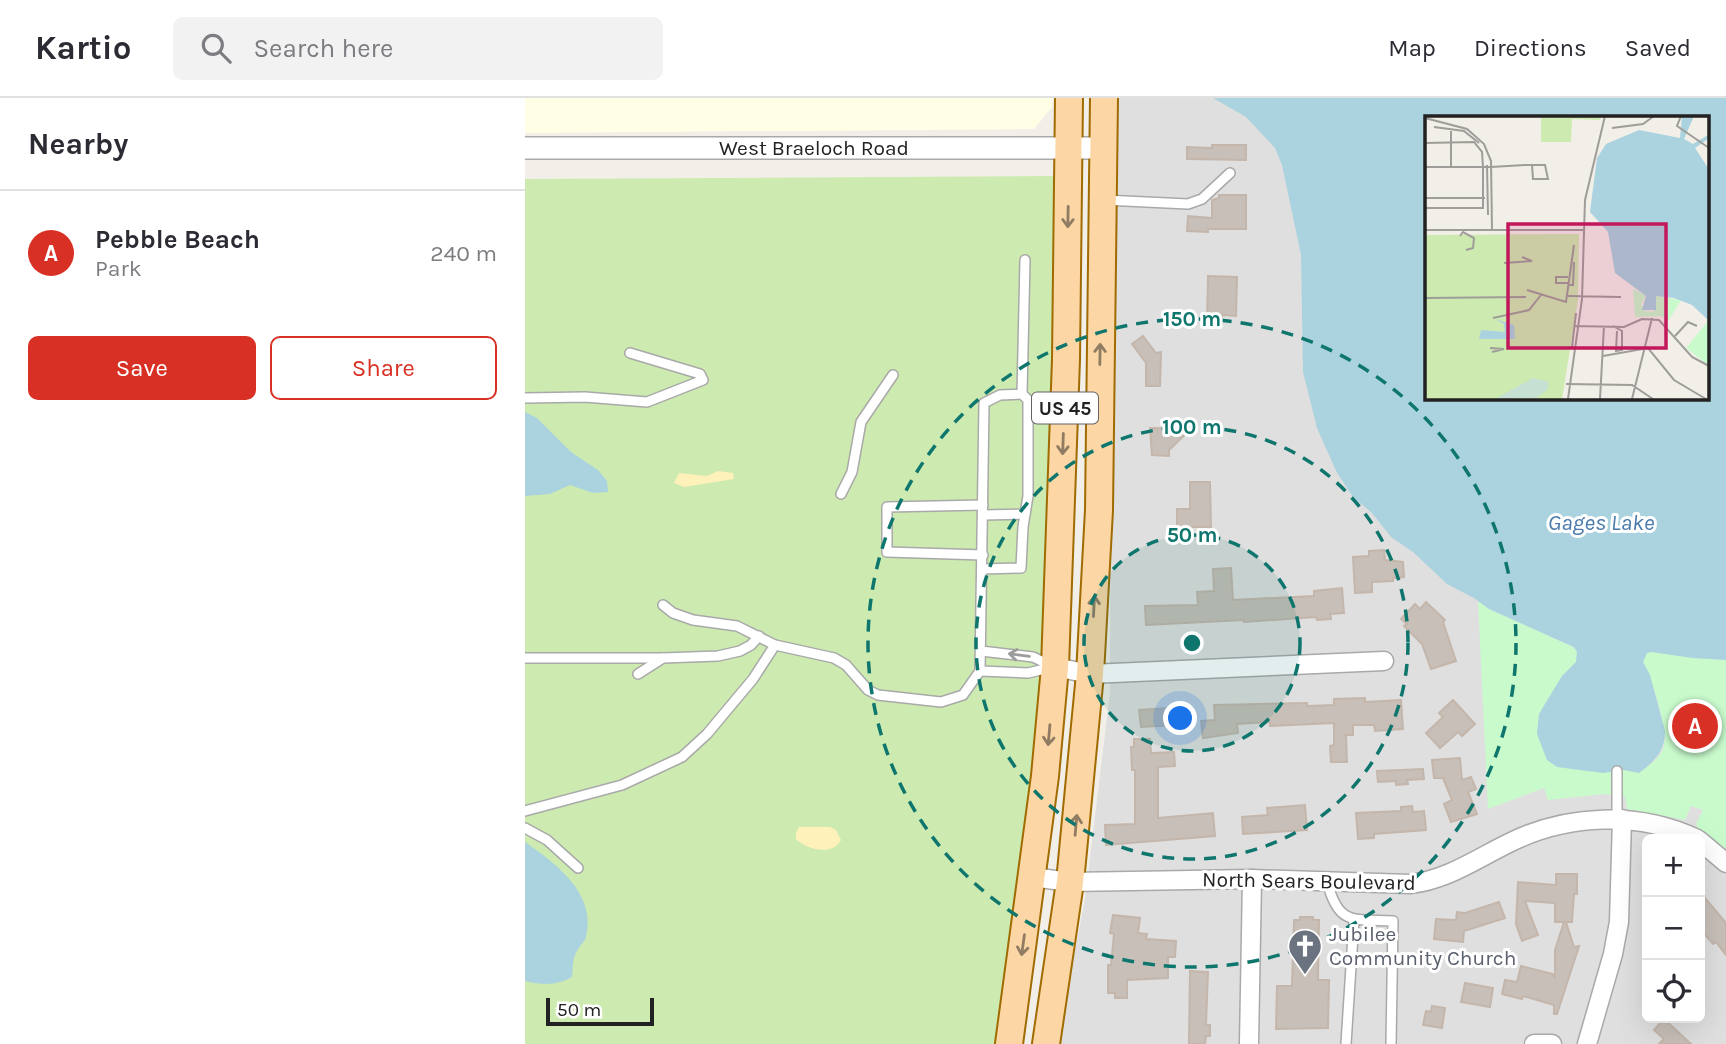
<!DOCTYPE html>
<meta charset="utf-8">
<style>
:root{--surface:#fff;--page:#f2f2f3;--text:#2b2b33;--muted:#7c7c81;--line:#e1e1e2;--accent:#d93025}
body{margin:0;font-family:Karla,sans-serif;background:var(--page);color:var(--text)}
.controls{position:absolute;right:21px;bottom:21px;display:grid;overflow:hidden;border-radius:10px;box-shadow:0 7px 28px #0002}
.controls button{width:63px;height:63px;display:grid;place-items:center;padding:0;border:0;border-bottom:2px solid var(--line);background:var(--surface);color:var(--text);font:35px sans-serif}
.scale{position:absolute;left:21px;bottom:18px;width:108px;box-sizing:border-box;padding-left:7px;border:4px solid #222;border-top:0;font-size:19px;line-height:24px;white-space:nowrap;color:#222;-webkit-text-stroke:5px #fff;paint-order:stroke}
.you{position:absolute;left:656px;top:621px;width:24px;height:24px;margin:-18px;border:5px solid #fff;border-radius:50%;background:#1a73e8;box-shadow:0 0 0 10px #1a73e833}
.badge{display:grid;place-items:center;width:46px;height:46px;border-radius:50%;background:var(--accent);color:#fff;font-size:23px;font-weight:700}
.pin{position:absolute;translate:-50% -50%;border:4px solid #fff;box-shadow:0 2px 7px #0006}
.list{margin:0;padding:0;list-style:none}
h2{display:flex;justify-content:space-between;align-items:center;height:91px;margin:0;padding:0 28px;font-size:30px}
h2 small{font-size:23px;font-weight:400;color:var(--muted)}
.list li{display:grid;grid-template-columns:46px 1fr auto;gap:21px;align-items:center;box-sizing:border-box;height:126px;padding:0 28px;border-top:2px solid var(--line)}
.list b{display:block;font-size:26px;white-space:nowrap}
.list p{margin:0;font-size:23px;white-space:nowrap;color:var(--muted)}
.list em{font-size:23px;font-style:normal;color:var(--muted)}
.actions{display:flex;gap:14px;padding:21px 28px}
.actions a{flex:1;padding:16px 0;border:2px solid var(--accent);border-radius:10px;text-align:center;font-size:24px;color:var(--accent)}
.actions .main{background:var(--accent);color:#fff}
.icon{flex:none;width:38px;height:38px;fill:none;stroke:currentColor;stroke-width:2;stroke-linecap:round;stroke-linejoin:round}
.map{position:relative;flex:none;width:1201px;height:946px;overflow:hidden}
header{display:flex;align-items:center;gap:42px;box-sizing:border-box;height:98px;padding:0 35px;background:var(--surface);border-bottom:2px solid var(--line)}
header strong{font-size:33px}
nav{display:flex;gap:38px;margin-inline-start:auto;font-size:24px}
.search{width:490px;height:63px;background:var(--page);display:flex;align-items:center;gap:18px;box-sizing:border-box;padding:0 24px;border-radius:10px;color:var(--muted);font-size:26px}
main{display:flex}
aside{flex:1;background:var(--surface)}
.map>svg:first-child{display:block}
.residential{fill:#e0dfdf;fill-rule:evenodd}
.education{fill:#ffffe5}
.grass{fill:#cdebb0}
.sand{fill:#fff1ba}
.park{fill:#c8facc}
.water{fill:#aad3df;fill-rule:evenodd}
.building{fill:#c7bfb8;stroke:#c4b6ab;stroke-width:2}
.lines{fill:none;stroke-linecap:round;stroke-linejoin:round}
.service-casing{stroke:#a9a9a9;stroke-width:12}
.minor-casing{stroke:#a9a9a9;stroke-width:21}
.tertiary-casing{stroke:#a9a9a9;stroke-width:24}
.primary-casing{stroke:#a06b00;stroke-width:30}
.service{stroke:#fff;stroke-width:9}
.minor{stroke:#fff;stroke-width:18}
.tertiary{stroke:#fff;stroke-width:21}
.primary{stroke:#fcd6a4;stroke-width:26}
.oneway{stroke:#8f7c63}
.oneway2{stroke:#9c9c9c}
.ring{fill:none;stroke:#0f766e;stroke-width:3.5;stroke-dasharray:12 9}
.labels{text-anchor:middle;stroke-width:6;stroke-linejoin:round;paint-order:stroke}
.shield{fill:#fff;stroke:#646464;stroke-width:2}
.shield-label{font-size:19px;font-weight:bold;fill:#222}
.street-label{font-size:21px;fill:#222;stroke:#fff}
.worship-label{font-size:21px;fill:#5b616d;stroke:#fff;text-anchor:start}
.water-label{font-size:23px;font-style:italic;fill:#4a7aab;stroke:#fff}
.inset-road{fill:none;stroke:#9f9d99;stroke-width:2}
.view{fill:#c2185b;fill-opacity:0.15;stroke:#c2185b;stroke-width:3.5}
.inset-edge{fill:none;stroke:#222;stroke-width:3.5}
.centre{fill:#0f766e;stroke:#fff;stroke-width:3.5}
.ring-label{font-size:21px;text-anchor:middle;font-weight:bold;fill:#0f766e;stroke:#fff;stroke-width:6;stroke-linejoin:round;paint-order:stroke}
</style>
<header>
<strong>Kartio</strong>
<div class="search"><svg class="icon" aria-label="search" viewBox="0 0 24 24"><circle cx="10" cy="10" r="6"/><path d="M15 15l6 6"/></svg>Search here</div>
<nav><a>Map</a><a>Directions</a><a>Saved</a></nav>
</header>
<main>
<aside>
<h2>Nearby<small></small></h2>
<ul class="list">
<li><span class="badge">A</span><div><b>Pebble Beach</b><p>Park</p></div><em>240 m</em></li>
</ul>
<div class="actions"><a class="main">Save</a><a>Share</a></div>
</aside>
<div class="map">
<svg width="1201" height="946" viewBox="0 0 1201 946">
<rect width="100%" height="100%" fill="#f2efe9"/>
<path class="residential" d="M589,0H1201V946H532L560,801L585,595L586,33ZM902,19H1182V299H902ZM1122,741H1175V920H1122Z"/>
<polygon class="education" points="0,0 528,0 527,9 509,31 0,35"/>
<polygon class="grass" points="535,78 527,585 475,946 0,946 0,81"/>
<g class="sand">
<polygon points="193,373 208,375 209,381 159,389 149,385 154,375 182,378"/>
<path d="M274,729H305L311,732L316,742C308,758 282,752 271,741V735Z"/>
</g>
<path class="park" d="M953,503L964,511L1048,549L1052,554L1051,564L1037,578L1014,616L1012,636L1078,675L1099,672L1114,675C1122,669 1134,661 1138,651C1145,633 1126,581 1118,563L1122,555L1126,554L1168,560L1201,562V751L1173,730L1171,726L1178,712L1166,708L1160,722L1102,711L1100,699L1079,696L1023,702L1019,690L963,711Z"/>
<g class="water">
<path d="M688,0H1201V562L1168,560L1126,554L1122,555L1118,564L1125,577L1140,633C1140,653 1129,664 1114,675L1099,672L1078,675L1032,669L1022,662L1012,636L1014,616L1037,578L1051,564L1052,554L1049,549L964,511L949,500L922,486L888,454L866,439L847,415L828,399L812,375L792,330L778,274L776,157L757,67L750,50L721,19ZM902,19H1182V299H902Z"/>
<polygon points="0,314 12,320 46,354 73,372 82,383 83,394 68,395 45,387 25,396 0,398"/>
<path d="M0,744C30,765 72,795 61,839C59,845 55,847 52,853C47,861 48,870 47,879C31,888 18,887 0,883Z"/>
</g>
<g class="building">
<polygon points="687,47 721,47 721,62 662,61 662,49 687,50"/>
<polygon points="694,97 721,97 721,131 683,131 683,134 662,133 663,118 687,120 687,102 694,100"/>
<polygon points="683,178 712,179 711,218 697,217 697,226 682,226"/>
<polygon points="618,238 631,255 636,254 635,288 621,288 621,265 607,246"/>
<polygon points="625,330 666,331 644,352 644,358 627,357"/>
<polygon points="665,384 685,384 686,429 652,429 652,411 665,411"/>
<polygon points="859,452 860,462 878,464 879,479 868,480 868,483 847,484 847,494 830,495 828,459 844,458 844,453"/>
<polygon points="706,470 708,502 789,498 789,493 817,490 819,515 805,516 806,521 792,522 791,519 719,524 719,522 621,527 620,508 673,507 672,494 689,493 688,471"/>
<polygon points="901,504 920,522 918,524 931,563 906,571 897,546 879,528 882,526 876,521 890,506 895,511"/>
<polygon points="840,600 840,604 876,602 878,631 850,633 849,627 828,627 828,637 821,637 822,664 806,664 805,648 809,647 809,625 745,628 745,624 712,626 713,635 678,640 676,623 690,622 689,607 782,605 782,608 809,607 809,601"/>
<polygon points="928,602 950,626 937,638 933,634 915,650 901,635 918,619 914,615"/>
<polygon points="643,610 643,615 665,614 666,629 653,629 653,627 616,629 614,612"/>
<polygon points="609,641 625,641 626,655 649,654 650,668 633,669 633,720 688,715 690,738 581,747 580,727 610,726 610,672 607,672 606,649 609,649"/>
<polygon points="935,660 937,682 946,679 951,691 943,694 952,716 926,724 919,706 927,702 918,680 909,680 907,662"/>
<polygon points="898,671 899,681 882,682 883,686 871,687 871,683 853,684 852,673"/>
<polygon points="780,707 782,732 718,736 717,719 743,717 742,710"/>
<polygon points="887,708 888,714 899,713 901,732 849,736 849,740 833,741 831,715 876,713 876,709"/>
<polygon points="1031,776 1052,776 1052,796 1049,796 1047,824 1041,824 1049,849 1054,848 1032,916 1029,916 1029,907 998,898 997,901 977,896 980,882 992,884 996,868 1028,876 1030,880 1030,852 1039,824 1030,824 1030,805 1000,803 1013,837 997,843 991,826 993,784 1031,787"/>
<polygon points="1175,794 1201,825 1201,857 1191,844 1188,846 1175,831"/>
<polygon points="974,804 980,820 939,833 938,844 909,841 911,821 931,822 932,814 940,815"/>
<polygon points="588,817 615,820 613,835 622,836 621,841 651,843 650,859 643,859 643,880 602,882 602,900 590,900 590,895 583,895 583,867 586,867 589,836 585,835"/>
<polygon points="775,819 788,819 788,822 794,822 793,882 804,882 803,930 751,931 752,888 767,888 769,822 775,822"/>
<polygon points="665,873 683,874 681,927 685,927 685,938 681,938 680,946 664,946"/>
<polygon points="940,885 968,890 965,909 936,904"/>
<polygon points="907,908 920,910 917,930 898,927 901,913 906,914"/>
<polygon points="1139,921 1166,946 1134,946 1139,941 1129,932"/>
</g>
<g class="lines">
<g class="service-casing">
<g id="service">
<polyline points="579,102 663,106 677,101 705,75"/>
<polyline points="0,300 60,299 122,304 178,282 175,276 105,255"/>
<polyline points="316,396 327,374 336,324 368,277"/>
<polyline points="458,417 500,416"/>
<polyline points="458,457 362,454 362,409 458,407"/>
<polyline points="457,471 496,470 498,429 503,398 503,302 497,296"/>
<polyline points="138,507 148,515 168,522 212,528 250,547 309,560 321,567 343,592 353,597 416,604 438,597 455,573 459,305 475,297 497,296 500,162"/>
<polyline points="456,553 508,559 525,567"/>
<polyline points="0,560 138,560"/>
<polyline points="455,573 503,575 528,569"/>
<polyline points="113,576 138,560 193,558 215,553 226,547 234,538"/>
<polyline points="1092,673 1092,721"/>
<polyline points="0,713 97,687 157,659 182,636 228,581 250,547"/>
<polyline points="0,730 22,742 53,770"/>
<path d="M802,783C813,828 828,821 868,823L866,946"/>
<polyline points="821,946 829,822"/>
</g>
</g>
<g class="minor-casing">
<g id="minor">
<polyline points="530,569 565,576 859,563"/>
<polyline points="1175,743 1201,765"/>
<path d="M507,779L545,784L727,781L885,786C922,782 951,761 984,745C1042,716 1113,713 1172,741"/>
<polyline points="724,946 727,781"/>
<polyline points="1009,946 1027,946"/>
<polyline points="1062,946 1088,856 1094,824 1097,721"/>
</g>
</g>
<g class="tertiary-casing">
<polyline id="tertiary" points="0,50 578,50"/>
</g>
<g class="primary-casing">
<g id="primary">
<polyline points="484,946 520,678 530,569 541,261 544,0"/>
<polyline points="521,946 545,784 565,576 574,412 579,0"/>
</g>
</g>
<use href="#service" class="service"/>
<use href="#minor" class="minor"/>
<use href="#tertiary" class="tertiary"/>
<use href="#primary" class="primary"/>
</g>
<defs><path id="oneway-shaft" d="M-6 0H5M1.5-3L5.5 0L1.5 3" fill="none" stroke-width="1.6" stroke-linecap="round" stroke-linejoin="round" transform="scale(1.75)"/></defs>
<g class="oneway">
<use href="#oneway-shaft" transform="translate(543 119) rotate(91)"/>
<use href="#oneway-shaft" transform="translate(575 256) rotate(-89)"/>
<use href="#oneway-shaft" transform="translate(538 346) rotate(92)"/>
<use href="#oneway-shaft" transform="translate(569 508) rotate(-87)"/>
<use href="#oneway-shaft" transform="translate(524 637) rotate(95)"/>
<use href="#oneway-shaft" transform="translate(551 727) rotate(-85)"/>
<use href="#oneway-shaft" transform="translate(498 847) rotate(98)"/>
</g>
<use class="oneway2" href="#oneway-shaft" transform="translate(494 557) rotate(-173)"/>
<circle cx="667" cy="545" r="108" fill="#0f766e" fill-opacity=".12"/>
<g class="ring">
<circle cx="667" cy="545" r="108"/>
<circle cx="667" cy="545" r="216"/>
<circle cx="667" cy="545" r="324"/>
</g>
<defs>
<g id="church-pin" transform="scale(1.75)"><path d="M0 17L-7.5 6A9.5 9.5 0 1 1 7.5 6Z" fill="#6b7280" stroke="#fff"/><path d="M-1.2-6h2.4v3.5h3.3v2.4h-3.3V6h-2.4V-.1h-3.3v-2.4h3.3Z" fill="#fff"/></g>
</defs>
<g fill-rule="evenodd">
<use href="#church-pin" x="780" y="848"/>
</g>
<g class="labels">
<rect class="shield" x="507" y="294.5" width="66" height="31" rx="5"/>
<g class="shield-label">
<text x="540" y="317">US 45</text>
</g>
<g class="street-label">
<text x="289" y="57">West Braeloch Road</text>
<text transform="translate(784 783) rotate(1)" y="7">North Sears Boulevard</text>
</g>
<g class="worship-label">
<text x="804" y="843">Jubilee<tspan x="804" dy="24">Community Church</tspan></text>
</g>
<g class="water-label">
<text x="1076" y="432">Gages Lake</text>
</g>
</g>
<g transform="translate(900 18)">
<rect width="284" height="284" fill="#f2efe9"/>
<path d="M116,0H176L175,4L147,3L146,26H116ZM154,118L153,184L137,283H0V119Z" fill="#cdebb0"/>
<path d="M108,262L124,266L122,274L111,282L70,283Z" fill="#c6e0d4"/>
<path d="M208,173L221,180L216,188L219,195L229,196L231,180L256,184L242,207L237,200L210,201ZM283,205V249L261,232Z" fill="#c8facc"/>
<path d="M257,0H269L259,23L268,28L283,19V23L270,32L283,52V204L267,189L249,182L231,180V194H217L221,180L190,157L183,116L165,96L172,42L181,28L214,14L255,22ZM70,203L89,209L90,223H54L56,214L80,216L79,208Z" fill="#aad3df"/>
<path class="inset-road" d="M256,0L252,10L284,32M0,2L42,13L59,28L66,45L67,114M9,11L39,15L54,27M187,12L218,8L229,0M26,13V51M0,27L49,26L57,36L58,51V92H0M62,49L63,99M0,51H66L100,49H120L123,63H108L107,49M0,82H60M0,114H159M35,120L38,116L49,122L48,132L41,134M79,147L107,145L97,141M143,167H131V161H143M143,169H148L149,146M102,174L141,186L149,129M143,180L196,181M0,182L101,181M68,202L104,194L116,179M150,210L199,211L217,203L234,204L267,241L284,250M188,210L197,215V234L191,235L192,215M250,220L263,206L272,210M147,231L151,197M65,232L79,233L67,236M178,240L223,232L249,264L281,283M141,268L207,269L228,283M143,283L157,183L160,84L180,0M175,283L179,210M207,283L227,202"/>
<path class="view" d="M83,108H241V232H83Z"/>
<rect width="284" height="284" class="inset-edge"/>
</g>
<circle cx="667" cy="545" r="10" class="centre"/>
<g class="ring-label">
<text x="667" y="228">150 m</text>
<text x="667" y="336">100 m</text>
<text x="667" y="444">50 m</text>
</g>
</svg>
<div class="controls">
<button>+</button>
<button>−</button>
<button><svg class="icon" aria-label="locate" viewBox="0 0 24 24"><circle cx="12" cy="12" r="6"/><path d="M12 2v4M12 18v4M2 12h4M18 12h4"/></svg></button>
</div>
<div class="scale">50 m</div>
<div class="you"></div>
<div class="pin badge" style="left:1170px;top:628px">A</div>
</div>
</main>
